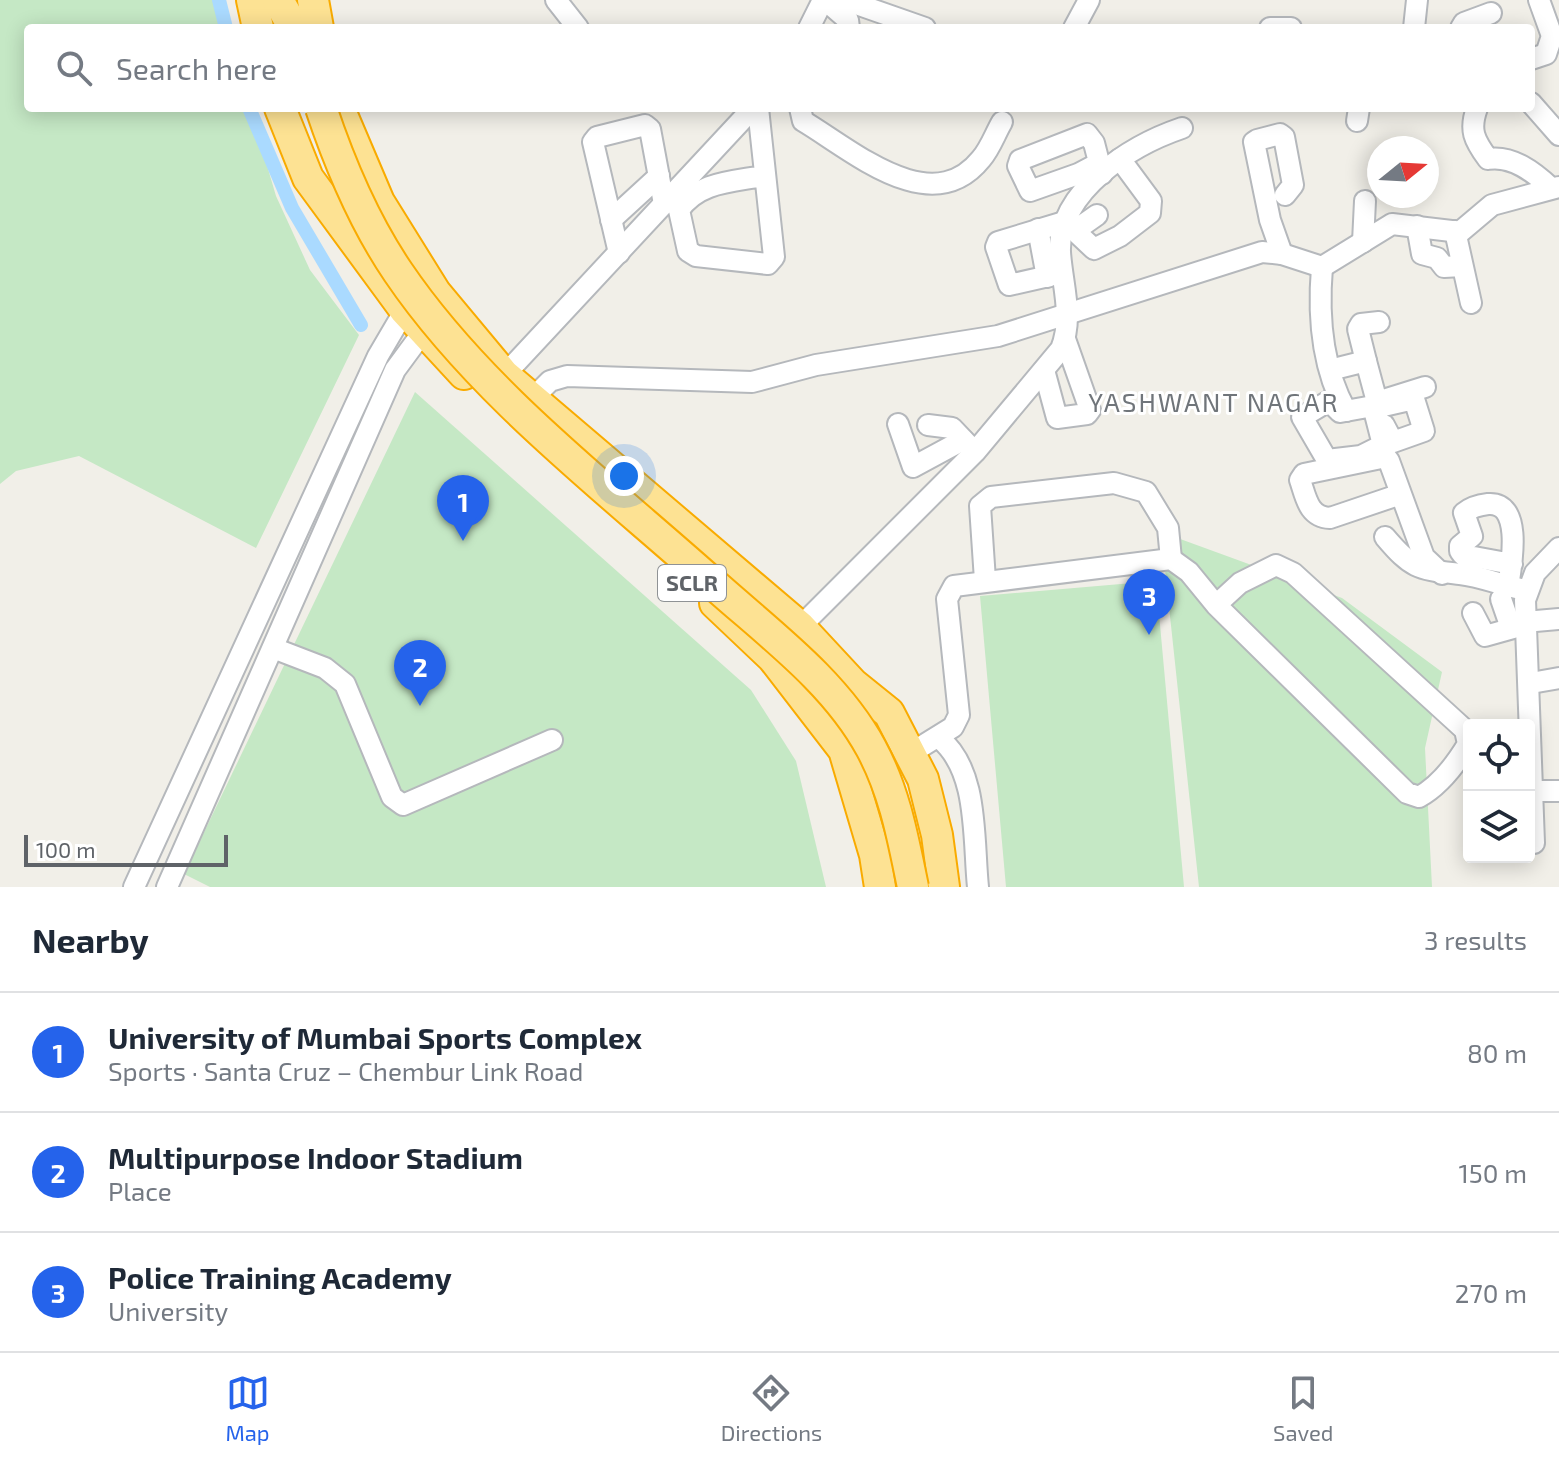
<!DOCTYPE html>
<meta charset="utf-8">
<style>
:root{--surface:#fff;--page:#f2f2f3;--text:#1f2937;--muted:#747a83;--line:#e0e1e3;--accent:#2563eb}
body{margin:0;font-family:"Exo 2",sans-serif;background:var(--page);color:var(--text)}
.controls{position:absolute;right:24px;bottom:24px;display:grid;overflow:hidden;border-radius:8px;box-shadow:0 4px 20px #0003}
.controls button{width:72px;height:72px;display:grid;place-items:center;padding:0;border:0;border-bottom:2px solid var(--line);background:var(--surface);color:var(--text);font:40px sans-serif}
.compass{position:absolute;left:1367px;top:136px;width:72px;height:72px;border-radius:50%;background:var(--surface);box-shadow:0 4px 20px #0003;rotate:72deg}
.scale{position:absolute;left:24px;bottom:20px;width:204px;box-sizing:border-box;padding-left:8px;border:4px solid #5f6368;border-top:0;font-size:22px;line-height:28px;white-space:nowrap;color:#5f6368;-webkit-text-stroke:6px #fff;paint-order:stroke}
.you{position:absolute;left:624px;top:476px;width:28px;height:28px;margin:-20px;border:6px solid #fff;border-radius:50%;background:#1a73e8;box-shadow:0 0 0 12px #1a73e833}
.badge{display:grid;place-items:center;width:52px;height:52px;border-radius:50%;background:var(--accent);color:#fff;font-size:26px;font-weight:700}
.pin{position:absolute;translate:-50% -66px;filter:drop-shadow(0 2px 4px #0008)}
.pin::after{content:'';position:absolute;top:42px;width:28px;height:24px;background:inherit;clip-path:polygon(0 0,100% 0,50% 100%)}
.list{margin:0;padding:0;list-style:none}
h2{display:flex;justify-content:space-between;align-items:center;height:104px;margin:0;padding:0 32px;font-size:34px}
h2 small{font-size:26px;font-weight:400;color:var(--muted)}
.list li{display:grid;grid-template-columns:52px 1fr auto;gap:24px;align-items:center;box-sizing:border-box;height:120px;padding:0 32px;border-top:2px solid var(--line)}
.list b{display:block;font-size:30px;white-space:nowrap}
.list p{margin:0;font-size:26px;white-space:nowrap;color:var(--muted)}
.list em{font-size:26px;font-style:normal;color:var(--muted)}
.icon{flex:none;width:44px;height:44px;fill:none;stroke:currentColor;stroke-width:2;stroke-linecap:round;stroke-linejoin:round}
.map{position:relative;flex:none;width:1559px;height:887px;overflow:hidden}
.search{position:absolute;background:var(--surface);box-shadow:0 4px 20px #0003;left:24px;right:24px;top:24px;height:88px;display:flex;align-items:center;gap:20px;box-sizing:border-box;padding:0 28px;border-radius:8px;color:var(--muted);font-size:30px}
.sheet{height:464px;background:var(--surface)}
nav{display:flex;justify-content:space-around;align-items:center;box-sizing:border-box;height:112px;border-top:2px solid var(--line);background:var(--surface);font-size:22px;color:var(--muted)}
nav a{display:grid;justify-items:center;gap:4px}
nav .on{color:var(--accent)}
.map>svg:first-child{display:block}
.green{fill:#c5e8c5}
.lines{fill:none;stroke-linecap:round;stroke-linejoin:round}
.canal{stroke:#aadaff;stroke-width:14}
.minor-casing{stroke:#b5b8bc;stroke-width:24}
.highway-casing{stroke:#f9ab00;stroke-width:34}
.minor{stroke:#fff;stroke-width:20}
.highway{stroke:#fde293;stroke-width:30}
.highway-bridge-casing{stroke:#f9ab00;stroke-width:34;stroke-linecap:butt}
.highway-bridge{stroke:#fde293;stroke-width:30}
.labels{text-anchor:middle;stroke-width:6;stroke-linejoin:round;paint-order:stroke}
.shield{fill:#fff;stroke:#8f9295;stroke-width:2}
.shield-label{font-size:22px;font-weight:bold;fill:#5f6368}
.neighbourhood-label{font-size:26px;letter-spacing:2px;fill:#70757a;stroke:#fff}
</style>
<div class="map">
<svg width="1559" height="887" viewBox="0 0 1559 887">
<rect width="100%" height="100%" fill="#f1efe8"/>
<g class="green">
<polygon points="0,0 218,0 226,28 28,28 28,108 250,108 276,196 310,270 359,335 256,548 79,456 16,471 0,484"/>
<polygon points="415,392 751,690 796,761 826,887 210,887 184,874"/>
<polygon points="1161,532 1342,598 1442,672 1425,748 1432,887 1199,887"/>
<polygon points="1156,581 1184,887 1006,887 980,596"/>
</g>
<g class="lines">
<g class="canal">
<polyline points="219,0 226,28"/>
<polyline points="249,108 292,208 361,325"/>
</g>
<g class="minor-casing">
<g id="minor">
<polyline points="556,0 578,28"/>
<polyline points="825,0 848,20 849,28"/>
<polyline points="845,0 925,28"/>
<polyline points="809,28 823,0"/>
<polyline points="1074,28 1089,0"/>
<polyline points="1270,28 1291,28"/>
<polyline points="1414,28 1417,0"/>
<polyline points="1461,28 1464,23 1491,13"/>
<polyline points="1531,59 1546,54 1552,36 1539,0"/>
<polyline points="1531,103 1559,135"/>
<path d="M758,108L774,257L768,264L696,256L688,251L679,210C698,182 731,182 763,176"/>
<path d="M800,108L803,121C852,150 931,221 981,159C990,149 995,134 1002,122"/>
<path d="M1477,108C1469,130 1474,140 1488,159C1512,155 1534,172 1551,188"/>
<polyline points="1357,121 1359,108"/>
<polyline points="1097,164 1078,174 1030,191 1018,166 1020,160 1087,134 1094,143 1102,174"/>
<polyline points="1097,215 1080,227 1078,234 1094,249 1120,236 1150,213 1151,201 1120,159"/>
<polyline points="611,220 659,176"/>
<polyline points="1417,226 1422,254 1437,258 1444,267 1462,266"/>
<polyline points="1038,229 1047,277"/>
<polyline points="1455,231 1471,303"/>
<polyline points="1363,242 1365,201"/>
<polyline points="619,253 593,142 597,137 645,125 650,129 664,204"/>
<polyline points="1282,254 1270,220 1254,142 1257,140 1280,134 1284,137 1293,185 1285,195"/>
<path d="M1322,267C1318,314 1322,368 1346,411"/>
<polyline points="1062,273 1009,285 996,247 998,242 1064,222"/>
<polyline points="1366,361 1358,329 1361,324 1379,322"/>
<polyline points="1044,370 1057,418 1087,414 1090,410 1065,339"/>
<polyline points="1330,370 1366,361 1377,402 1425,387"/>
<polyline points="497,383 753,108"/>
<polyline points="532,399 550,381 567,376 752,382 816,365 998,336 1262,252 1282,254 1322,267 1392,224 1460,232 1492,205 1559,187"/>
<polygon points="1329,401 1340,412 1373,406 1383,445 1361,456 1327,460 1302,417"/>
<polyline points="1379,407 1414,399 1424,431 1393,442 1384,425"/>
<polyline points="898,424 913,467 963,440"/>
<polyline points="928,425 952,428 971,448"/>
<path d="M1401,494L1330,518C1308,517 1306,497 1300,480L1304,474L1386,457L1389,461L1424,557L1442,574"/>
<path d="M1385,537C1413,570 1418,569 1460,574C1480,576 1501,585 1521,589"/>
<polyline points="985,580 980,506 991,497 1114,483 1146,492 1168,528 1171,559"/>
<path d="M1508,587C1511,567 1524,501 1488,504C1479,505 1470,508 1464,513L1472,536L1460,546V551L1463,555L1512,564"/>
<polyline points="1501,599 1511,628"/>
<polyline points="1473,613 1485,636 1524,625"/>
<polyline points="1524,622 1559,619"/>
<path d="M800,627L975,452L1061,349C1074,317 1062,284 1060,252C1058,190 1132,145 1182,128"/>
<polyline points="273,648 325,668 345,684 392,797 403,805 552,740"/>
<polyline points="1531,683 1559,678"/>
<path d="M939,738C979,770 973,839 978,887"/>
<path d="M911,753L953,727L959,715L947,599L954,586L1171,559L1189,572L1216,605L1407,793L1419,797C1439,786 1456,764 1468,744L1465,730L1293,573L1276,565L1240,583L1216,605"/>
<polyline points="1534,791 1559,791"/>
<polyline points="1534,843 1525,600 1535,573 1559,548"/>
<polyline points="134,887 378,356 405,310 414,305"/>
<polyline points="167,887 395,370 423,332 426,320"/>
</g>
</g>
<g class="highway-casing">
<g id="highway">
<polyline points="252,0 258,28"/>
<polyline points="278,0 294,28"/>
<polyline points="313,0 318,28"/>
<polyline points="280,108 308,178 405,310 464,374"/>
<polyline points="339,108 379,202 435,292 504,375 800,627 853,684 889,713 923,779 937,835 944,887"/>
<polyline points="715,603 773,658 844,750 875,855 880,887"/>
</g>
</g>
<use href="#minor" class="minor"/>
<use href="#highway" class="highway"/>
<g class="highway-bridge-casing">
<path id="highway-bridge" d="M321,108C340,165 364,222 398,272C480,393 609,490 717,587C771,635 836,683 871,748C895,792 903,839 913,887"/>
</g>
<use href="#highway-bridge" class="highway-bridge"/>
</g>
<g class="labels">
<rect class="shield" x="658" y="565" width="68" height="36" rx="6"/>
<g class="shield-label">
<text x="692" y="591">SCLR</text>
</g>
<g class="neighbourhood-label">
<text x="1214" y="412">YASHWANT NAGAR</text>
</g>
</g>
</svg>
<div class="controls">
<button><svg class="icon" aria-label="locate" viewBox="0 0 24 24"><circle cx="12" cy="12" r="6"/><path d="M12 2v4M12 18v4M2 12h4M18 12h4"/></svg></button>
<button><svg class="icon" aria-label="layers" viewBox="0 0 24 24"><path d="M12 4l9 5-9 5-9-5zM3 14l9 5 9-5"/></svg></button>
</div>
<svg class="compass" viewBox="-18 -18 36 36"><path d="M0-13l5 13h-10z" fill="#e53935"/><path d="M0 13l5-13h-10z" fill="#747a83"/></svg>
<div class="scale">100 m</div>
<div class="you"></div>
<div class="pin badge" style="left:463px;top:541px">1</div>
<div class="pin badge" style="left:420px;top:706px">2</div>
<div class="pin badge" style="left:1149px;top:635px">3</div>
<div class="search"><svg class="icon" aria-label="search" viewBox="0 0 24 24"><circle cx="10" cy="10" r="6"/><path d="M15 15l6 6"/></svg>Search here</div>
</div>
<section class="sheet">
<h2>Nearby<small>3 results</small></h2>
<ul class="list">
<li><span class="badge">1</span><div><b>University of Mumbai Sports Complex</b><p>Sports · Santa Cruz – Chembur Link Road</p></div><em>80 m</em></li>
<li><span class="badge">2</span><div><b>Multipurpose Indoor Stadium</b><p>Place</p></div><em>150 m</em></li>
<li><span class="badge">3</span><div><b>Police Training Academy</b><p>University</p></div><em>270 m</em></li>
</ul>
</section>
<nav>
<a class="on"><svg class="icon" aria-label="map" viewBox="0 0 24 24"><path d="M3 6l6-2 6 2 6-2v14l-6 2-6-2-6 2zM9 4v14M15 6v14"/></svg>Map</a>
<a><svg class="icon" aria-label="directions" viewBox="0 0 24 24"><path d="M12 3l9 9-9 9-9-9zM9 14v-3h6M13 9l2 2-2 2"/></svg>Directions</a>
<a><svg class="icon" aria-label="saved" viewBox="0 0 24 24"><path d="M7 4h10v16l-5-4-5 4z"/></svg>Saved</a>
</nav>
